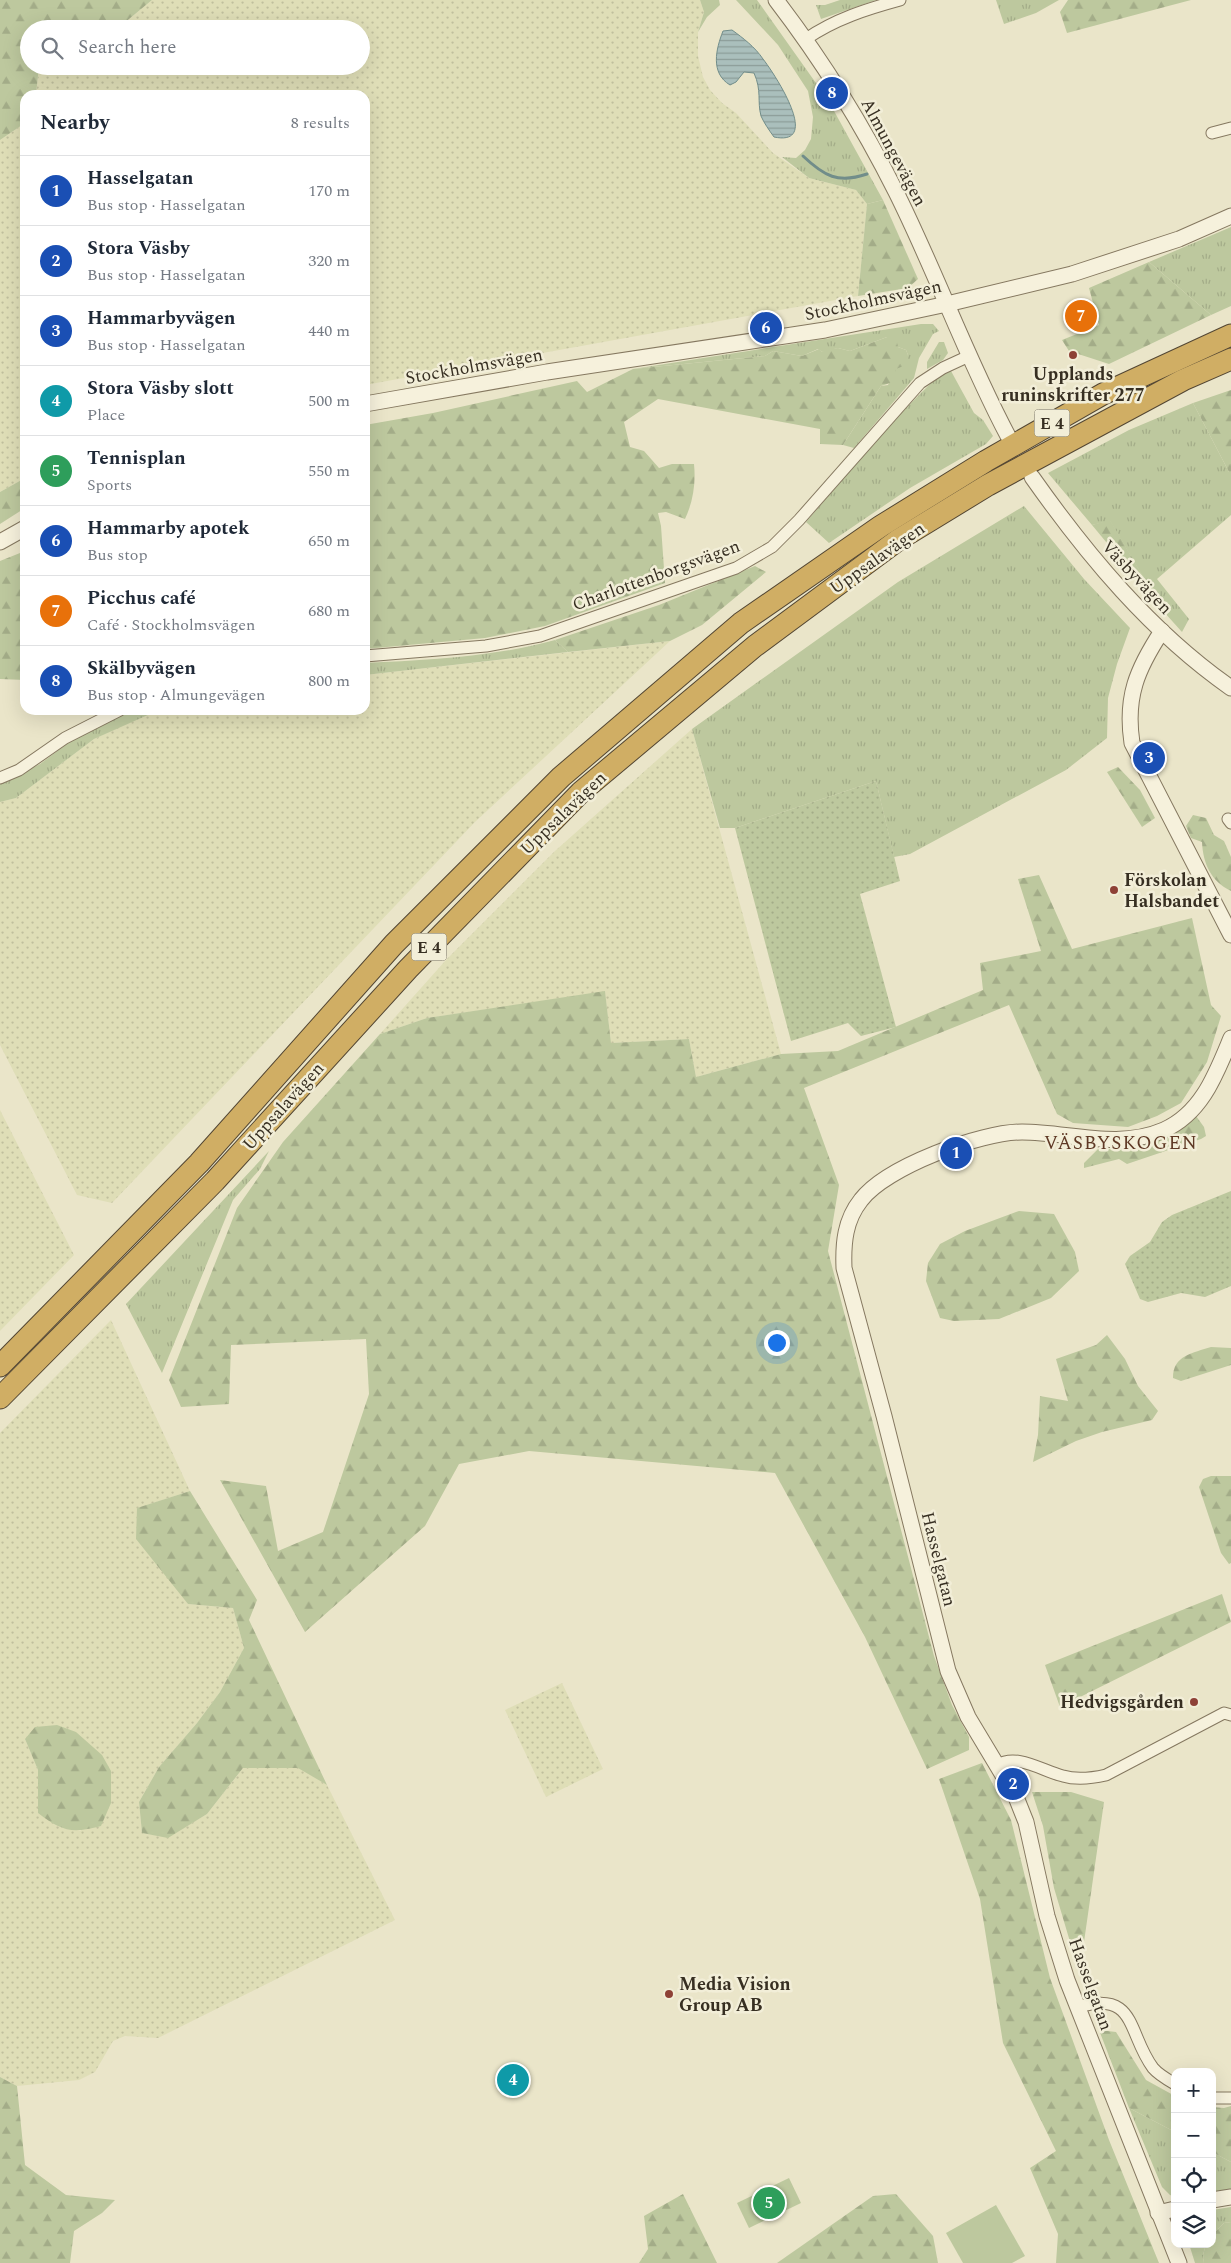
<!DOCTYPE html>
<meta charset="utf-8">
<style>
:root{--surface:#fff;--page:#f6f6f7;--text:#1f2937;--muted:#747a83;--line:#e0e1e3;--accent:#8e4136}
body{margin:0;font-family:Spectral,serif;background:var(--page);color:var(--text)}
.controls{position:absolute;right:15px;bottom:15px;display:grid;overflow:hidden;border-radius:10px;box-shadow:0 5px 20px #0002}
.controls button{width:45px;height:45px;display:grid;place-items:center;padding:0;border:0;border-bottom:1px solid var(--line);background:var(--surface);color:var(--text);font:25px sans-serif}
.you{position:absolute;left:776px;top:1342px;width:18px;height:18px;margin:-12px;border:4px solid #fff;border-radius:50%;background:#1a73e8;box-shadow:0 0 0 8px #1a73e833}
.badge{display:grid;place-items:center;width:32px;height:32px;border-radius:50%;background:var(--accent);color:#fff;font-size:16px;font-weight:700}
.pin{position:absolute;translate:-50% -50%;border:2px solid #fff;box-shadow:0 1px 5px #0006}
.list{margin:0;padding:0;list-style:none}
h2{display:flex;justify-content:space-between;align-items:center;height:65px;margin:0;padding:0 20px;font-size:21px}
h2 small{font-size:16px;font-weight:400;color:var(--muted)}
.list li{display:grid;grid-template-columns:32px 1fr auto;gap:15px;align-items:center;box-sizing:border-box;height:70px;padding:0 20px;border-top:1px solid var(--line)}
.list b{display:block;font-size:19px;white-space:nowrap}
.list p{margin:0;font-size:16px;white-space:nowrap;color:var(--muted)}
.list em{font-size:16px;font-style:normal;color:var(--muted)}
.icon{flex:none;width:28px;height:28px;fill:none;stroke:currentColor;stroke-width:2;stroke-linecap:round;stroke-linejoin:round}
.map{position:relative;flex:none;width:1231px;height:2263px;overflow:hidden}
.search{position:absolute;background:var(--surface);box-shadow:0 5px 20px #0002;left:20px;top:20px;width:350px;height:55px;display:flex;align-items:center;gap:12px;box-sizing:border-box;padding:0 18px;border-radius:28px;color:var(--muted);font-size:19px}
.panel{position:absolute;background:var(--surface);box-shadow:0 5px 20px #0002;left:20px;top:90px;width:350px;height:625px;border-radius:15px}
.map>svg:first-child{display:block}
.farmland{fill:url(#farmland-dots);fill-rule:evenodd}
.grass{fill:url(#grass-tufts)}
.forest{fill:url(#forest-firs)}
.park{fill:url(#park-dots)}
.pitch{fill:#bdc89e}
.water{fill:url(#water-rules);stroke:#718d8a}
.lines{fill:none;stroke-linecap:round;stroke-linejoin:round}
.stream{stroke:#718d8a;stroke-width:3}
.minor-casing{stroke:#857860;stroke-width:13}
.tertiary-casing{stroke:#857860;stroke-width:17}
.motorway-casing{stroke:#534633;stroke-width:23}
.minor{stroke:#f6f1dc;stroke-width:11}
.tertiary{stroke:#f6f1dc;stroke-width:15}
.motorway{stroke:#d0ae64;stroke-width:21}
.poi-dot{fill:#8e4136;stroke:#f2eed8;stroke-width:2}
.labels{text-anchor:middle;stroke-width:5;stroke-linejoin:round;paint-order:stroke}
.shield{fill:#f2eed8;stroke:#6f6859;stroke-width:1}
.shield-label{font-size:16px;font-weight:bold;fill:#372f22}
.street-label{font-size:18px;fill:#372f22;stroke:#f2eed8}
.poi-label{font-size:18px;font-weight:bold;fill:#372f22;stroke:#f2eed8;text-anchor:start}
.neighbourhood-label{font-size:19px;letter-spacing:1px;fill:#5f3925;stroke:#f2eed8}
</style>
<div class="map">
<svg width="1231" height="2263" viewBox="0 0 1231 2263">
<defs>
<pattern id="farmland-dots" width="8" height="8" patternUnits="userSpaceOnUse" patternTransform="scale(1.25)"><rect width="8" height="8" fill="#dfdeb7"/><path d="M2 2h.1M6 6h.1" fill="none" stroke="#c0bf9d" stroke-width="1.8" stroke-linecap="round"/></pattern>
<pattern id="grass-tufts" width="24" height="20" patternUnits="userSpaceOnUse" patternTransform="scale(1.25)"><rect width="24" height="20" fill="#bdc89e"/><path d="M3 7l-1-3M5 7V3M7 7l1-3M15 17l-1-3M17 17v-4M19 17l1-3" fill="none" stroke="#a3ac88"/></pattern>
<pattern id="forest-firs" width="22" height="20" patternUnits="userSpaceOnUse" patternTransform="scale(1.25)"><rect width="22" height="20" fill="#bdc89e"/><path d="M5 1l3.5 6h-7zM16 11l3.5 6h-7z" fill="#a3ac88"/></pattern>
<pattern id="park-dots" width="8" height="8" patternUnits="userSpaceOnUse" patternTransform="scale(1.25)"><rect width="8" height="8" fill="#bdc89e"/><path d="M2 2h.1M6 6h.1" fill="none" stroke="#a3ac88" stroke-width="1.8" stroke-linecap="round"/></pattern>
<pattern id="water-rules" width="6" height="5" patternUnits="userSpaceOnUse" patternTransform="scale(1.25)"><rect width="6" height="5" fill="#aabfbc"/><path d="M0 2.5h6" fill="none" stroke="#8b9c98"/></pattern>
</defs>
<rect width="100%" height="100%" fill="#eae5c9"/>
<g class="farmland">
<polygon points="152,0 700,0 704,12 698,32 698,56 703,77 710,90 722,103 736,113 773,153 809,178 856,190 867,204 858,296 365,385 365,95 36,95 39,66 361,66 361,29 102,29 123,24"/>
<polygon points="25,123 25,478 0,492 0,140"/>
<polygon points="670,641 475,822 112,1203 77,1195 0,1045 0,802 16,798 94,739 153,711 365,710 365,675"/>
<polygon points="692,729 781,1054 696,1077 689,1039 611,1043 605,992 427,1018 380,1034 446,960 555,851"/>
<polygon points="0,1110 74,1255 0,1331"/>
<path d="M111,1320L190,1491L138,1508L188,1604L233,1608L244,1648L220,1692L197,1723L159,1767L139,1802L142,1833L168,1837L207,1814L243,1768L298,1767L327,1785L395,1920L158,2038L125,2036L113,2041L95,2072L79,2080L17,2086L0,2077V1433ZM25,1739L81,1831L38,1813V1770Z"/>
<polygon points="562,1683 603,1769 546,1797 505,1710"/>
</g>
<g class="grass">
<polygon points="700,0 719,0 720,5 707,17 698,32 704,12"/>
<polygon points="736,0 757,0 828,100 883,200 867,204 856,190 809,178 782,157 796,158 805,150 811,139 813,117 808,91 778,45"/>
<polygon points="840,0 876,0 821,19 816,5 825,5"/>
<polygon points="996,0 1059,0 1036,13 1004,24"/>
<polygon points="1231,227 1231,306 1211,315 1149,262"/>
<polygon points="921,324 933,324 939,331 933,334 919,358 914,378 854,448 843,445 881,386 888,385 896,369 908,355 906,350 898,347 887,337 850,351 838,348 822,352 818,349 802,356 773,351 765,356 633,369"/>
<polygon points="939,342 944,342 948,353 943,360 927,369 927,362"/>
<polygon points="951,371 974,413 983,420 993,436 986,444 910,488 829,543 806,522 889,425 935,379 943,373"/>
<polygon points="1193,403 1229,472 1231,472 1231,515 1157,579 1189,619 1182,632 1164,612 1110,521 1092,525 1048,473 1129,430"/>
<polygon points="1024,506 1084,579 1130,628 1117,664 1108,698 1107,738 1066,770 910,854 894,857 876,781 735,828 720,828 692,729 898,582"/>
<path d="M555,640L568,652L365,675V663C428,660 494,657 555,640Z"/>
<polygon points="131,710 159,710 94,739 16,798 0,802 0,784 40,764 80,734"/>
<polygon points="269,1151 260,1169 233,1200 162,1373 126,1304"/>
<polygon points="1129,2108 1175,2132 1175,2197 1170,2195 1162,2187"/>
<polygon points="1212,2152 1231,2162 1231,2191 1212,2194"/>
<polygon points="1231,2207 1231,2222 1224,2223 1212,2235 1212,2210"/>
<polygon points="1189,2244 1206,2244 1203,2255 1204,2263 1195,2263"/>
</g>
<g class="forest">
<polygon points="0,0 152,0 123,24 102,29 29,29 29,66 39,66 36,95 25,95 25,123 0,140"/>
<polygon points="1068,0 1191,0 1067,33 1060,12"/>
<polygon points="883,200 918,279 908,288 858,296 867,204"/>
<polygon points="1149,262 1211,315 1109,364 1069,351 1062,340 1099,325 1089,288"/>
<path d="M887,337H896L898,347L906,350L908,355L906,365L896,369V381L881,386L843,445L820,444V429L658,399L624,422L630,447L644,451L659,468L672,464H694C696,483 693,502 685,519L666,512L658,513L661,526L665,583L545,626L485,638L365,649V425L433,413L577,381L587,392L633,369L765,356L773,351L802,356L819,349L822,352L825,350L838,348L850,351Z"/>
<polygon points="1231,390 1231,472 1229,472 1193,403"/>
<polygon points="25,478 25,508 0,524 0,492"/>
<polygon points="1110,520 1164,612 1092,525"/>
<polygon points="25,551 25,680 0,679 0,561"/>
<polygon points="755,566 766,572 702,625 670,641 568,652 555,640 659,605"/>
<polygon points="1118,767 1140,790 1155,818 1142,827 1107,772"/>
<path d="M1193,815L1206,818L1214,835L1224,841L1231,857V891C1211,881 1203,864 1202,842L1191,838L1186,826Z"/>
<polygon points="1039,875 1072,949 1192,918 1211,1005 1221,1016 1207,1062 1181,1103 1157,1116 1128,1127 1073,1123 1057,1114 1009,1005 804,1088 839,1185 828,1251 934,1656 952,1705 969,1737 969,1750 927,1769 865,1637 775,1473 529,1451 459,1464 425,1526 305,1632 220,1480 266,1486 278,1551 323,1532 369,1394 366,1339 231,1345 229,1404 181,1407 169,1380 237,1208 283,1142 380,1034 427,1018 605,991 611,1043 689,1039 696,1077 781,1054 838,1051 983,990 980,963 1041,951 1018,879"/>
<path d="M1196,1116L1204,1127L1206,1136L1201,1139L1127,1164L1119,1159L1084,1168V1163L1098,1149C1132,1150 1169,1138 1196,1116Z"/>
<polygon points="1019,1211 1054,1214 1075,1252 1079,1271 1051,1298 999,1319 954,1321 940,1318 926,1281 928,1263 940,1244 965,1231"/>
<polygon points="1107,1335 1125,1359 1138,1386 1158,1411 1152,1420 1102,1432 1076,1441 1033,1462 1038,1435 1040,1396 1068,1401 1056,1359 1096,1345"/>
<path d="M1211,1347L1231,1348V1365L1181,1381L1173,1378C1173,1355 1193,1353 1211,1347Z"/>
<polygon points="1211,1476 1231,1476 1231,1563 1229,1564 1221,1553 1199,1487 1203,1479"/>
<polygon points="190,1491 257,1600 249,1620 327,1785 298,1768 243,1768 207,1814 168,1838 142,1833 139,1802 159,1767 197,1723 220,1692 244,1648 233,1608 188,1604 136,1539 137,1508"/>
<polygon points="1222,1594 1231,1622 1060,1707 1045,1665"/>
<path d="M57,1725L76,1732L102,1755L111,1771V1803L101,1826C71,1834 62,1831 38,1813V1770L25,1739L35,1727Z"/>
<polygon points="982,1763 1011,1820 1050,1978 1109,2140 1159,2263 1056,2263 1058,2234 1030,2168 1056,2151 1003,2043 980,1899 939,1779"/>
<polygon points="1032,1792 1071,1792 1104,1802 1084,1942 1071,1945 1054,1888 1043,1826"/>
<polygon points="1099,2030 1116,2032 1146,2080 1175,2096 1175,2132 1129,2108"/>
<polygon points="0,2077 17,2086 25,2165 66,2195 115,2200 102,2213 74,2231 70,2263 0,2263"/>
<polygon points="1231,2106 1231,2162 1212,2152 1212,2107 1224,2108"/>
<polygon points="683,2194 717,2263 639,2263 648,2249 644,2216"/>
<polygon points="896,2194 933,2236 938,2263 777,2263 873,2196"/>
<polygon points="1231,2222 1231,2263 1204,2263 1203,2255 1206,2244 1212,2244 1212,2235 1224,2223"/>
</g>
<g class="park">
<polygon points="876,781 900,881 860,894 896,1027 861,1036 848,1023 791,1041 735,828"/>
<polygon points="1231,1191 1231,1286 1205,1297 1181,1293 1148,1302 1140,1299 1125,1264 1130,1256 1150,1242 1162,1222 1172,1215"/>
</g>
<g class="pitch">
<polygon points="789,2178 801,2203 749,2228 737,2203"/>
<polygon points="996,2205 1025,2256 1012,2263 963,2263 946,2233"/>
</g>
<path class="water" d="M732,30C743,38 755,47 763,59C774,73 823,147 774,137C769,130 764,123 761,116C757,101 762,91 754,73L744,72L736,82L730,85C710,73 716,49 723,31Z"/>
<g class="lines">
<path class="stream" d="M803,156C824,176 838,184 867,174"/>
<g class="minor-casing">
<g id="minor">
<path d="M806,39C835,19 867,9 900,0"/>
<polyline points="1212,133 1231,128"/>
<polyline points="365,656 486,646 540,636 736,568 772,547 799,520 920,383 943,368 969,356"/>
<polyline points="0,778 19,770 65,738 120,710"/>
<polyline points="1228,819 1231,823"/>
<path d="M997,1765C1018,1753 1042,1771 1063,1776C1076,1780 1093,1778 1106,1775L1224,1713L1231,1715"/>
<path d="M1078,2007C1137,1990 1127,2033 1153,2068C1158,2074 1168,2080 1175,2084"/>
<polyline points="1212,2098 1231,2098"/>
</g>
</g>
<g class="tertiary-casing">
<g id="tertiary">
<path d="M776,0C822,60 862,124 896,192C936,272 966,357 1008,436"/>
<polyline points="365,404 547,372 825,330 947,304 1072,274 1179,239 1231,216"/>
<path d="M1032,477C1087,555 1151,632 1231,688"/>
<polyline points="0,542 25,528"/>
<path d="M1162,631C1137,669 1125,697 1132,743L1231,935"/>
<polyline points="1212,2200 1231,2197"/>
<polyline points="1158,2213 1175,2209"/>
<path d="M1179,2263L1067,1980L1047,1916L1026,1822L1016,1797L968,1717L948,1671L884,1416L844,1268C843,1243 845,1220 861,1200C886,1167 980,1132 1022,1132C1069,1132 1118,1150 1164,1130C1202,1113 1216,1074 1231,1038"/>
</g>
</g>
<g class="motorway-casing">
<g id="motorway">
<polyline points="0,1366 199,1163 394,944 561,777 741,623 881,526 986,461 1103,394 1231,335"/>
<polyline points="0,1398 215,1181 408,969 581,792 755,646 898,540 988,485 1183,380 1231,359"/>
</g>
</g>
<use href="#minor" class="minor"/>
<use href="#tertiary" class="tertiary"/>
<use href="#motorway" class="motorway"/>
</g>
<g class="poi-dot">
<circle cx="1073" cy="355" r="5"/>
<circle cx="1114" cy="890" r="5"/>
<circle cx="1194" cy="1702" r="5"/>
<circle cx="669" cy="1994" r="5"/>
</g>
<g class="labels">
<g class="shield">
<rect x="1034.5" y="409.5" width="35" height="27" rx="4"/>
<rect x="411.5" y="933.5" width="35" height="27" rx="4"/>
</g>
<g class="shield-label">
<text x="1052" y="429">E 4</text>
<text x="429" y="953">E 4</text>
</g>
<g class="street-label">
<text transform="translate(894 152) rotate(62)" y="6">Almungevägen</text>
<text transform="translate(873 300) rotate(-12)" y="6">Stockholmsvägen</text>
<text transform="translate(474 366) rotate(-10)" y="6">Stockholmsvägen</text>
<text transform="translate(877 558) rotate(-35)" y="6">Uppsalavägen</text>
<text transform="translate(656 575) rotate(-20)" y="6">Charlottenborgsvägen</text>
<text transform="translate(1137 577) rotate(47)" y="6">Väsbyvägen</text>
<text transform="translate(563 813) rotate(-44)" y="6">Uppsalavägen</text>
<text transform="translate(283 1106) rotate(-48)" y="6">Uppsalavägen</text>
<text transform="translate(939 1559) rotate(76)" y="6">Hasselgatan</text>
<text transform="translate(1091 1984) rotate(70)" y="6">Hasselgatan</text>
</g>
<g class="poi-label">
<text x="1073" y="380" text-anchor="middle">Upplands<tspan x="1073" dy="21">runinskrifter 277</tspan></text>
<text x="1124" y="886">Förskolan<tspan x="1124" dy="21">Halsbandet</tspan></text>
<text x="1184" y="1708" text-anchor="end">Hedvigsgården</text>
<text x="679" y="1990">Media Vision<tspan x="679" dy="21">Group AB</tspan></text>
</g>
<g class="neighbourhood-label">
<text x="1121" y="1149">VÄSBYSKOGEN</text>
</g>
</g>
</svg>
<div class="controls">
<button>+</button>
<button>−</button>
<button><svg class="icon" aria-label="locate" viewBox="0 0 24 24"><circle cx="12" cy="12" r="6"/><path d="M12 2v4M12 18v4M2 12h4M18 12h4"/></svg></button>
<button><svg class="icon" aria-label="layers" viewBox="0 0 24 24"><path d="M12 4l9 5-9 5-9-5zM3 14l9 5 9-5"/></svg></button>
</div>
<div class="you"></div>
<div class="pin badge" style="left:956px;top:1153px;background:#1a4fb4">1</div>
<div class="pin badge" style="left:1013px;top:1784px;background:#1a4fb4">2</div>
<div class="pin badge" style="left:1149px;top:758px;background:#1a4fb4">3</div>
<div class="pin badge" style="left:513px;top:2080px;background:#0f9aa8">4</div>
<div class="pin badge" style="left:769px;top:2203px;background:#2e9e5b">5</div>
<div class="pin badge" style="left:766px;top:328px;background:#1a4fb4">6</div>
<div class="pin badge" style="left:1081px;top:316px;background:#e8710a">7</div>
<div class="pin badge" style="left:832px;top:93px;background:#1a4fb4">8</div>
<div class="search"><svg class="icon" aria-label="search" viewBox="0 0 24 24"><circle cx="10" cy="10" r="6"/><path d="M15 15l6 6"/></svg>Search here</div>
<section class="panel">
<h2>Nearby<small>8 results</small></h2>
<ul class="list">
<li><span class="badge" style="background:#1a4fb4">1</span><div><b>Hasselgatan</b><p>Bus stop · Hasselgatan</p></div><em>170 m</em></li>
<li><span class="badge" style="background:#1a4fb4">2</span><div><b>Stora Väsby</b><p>Bus stop · Hasselgatan</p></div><em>320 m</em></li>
<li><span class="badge" style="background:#1a4fb4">3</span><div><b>Hammarbyvägen</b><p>Bus stop · Hasselgatan</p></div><em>440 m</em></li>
<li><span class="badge" style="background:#0f9aa8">4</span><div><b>Stora Väsby slott</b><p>Place</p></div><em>500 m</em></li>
<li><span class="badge" style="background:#2e9e5b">5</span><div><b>Tennisplan</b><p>Sports</p></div><em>550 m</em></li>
<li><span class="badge" style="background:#1a4fb4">6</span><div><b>Hammarby apotek</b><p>Bus stop</p></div><em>650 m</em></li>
<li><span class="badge" style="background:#e8710a">7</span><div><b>Picchus café</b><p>Café · Stockholmsvägen</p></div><em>680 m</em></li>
<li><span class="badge" style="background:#1a4fb4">8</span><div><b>Skälbyvägen</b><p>Bus stop · Almungevägen</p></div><em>800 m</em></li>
</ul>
</section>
</div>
